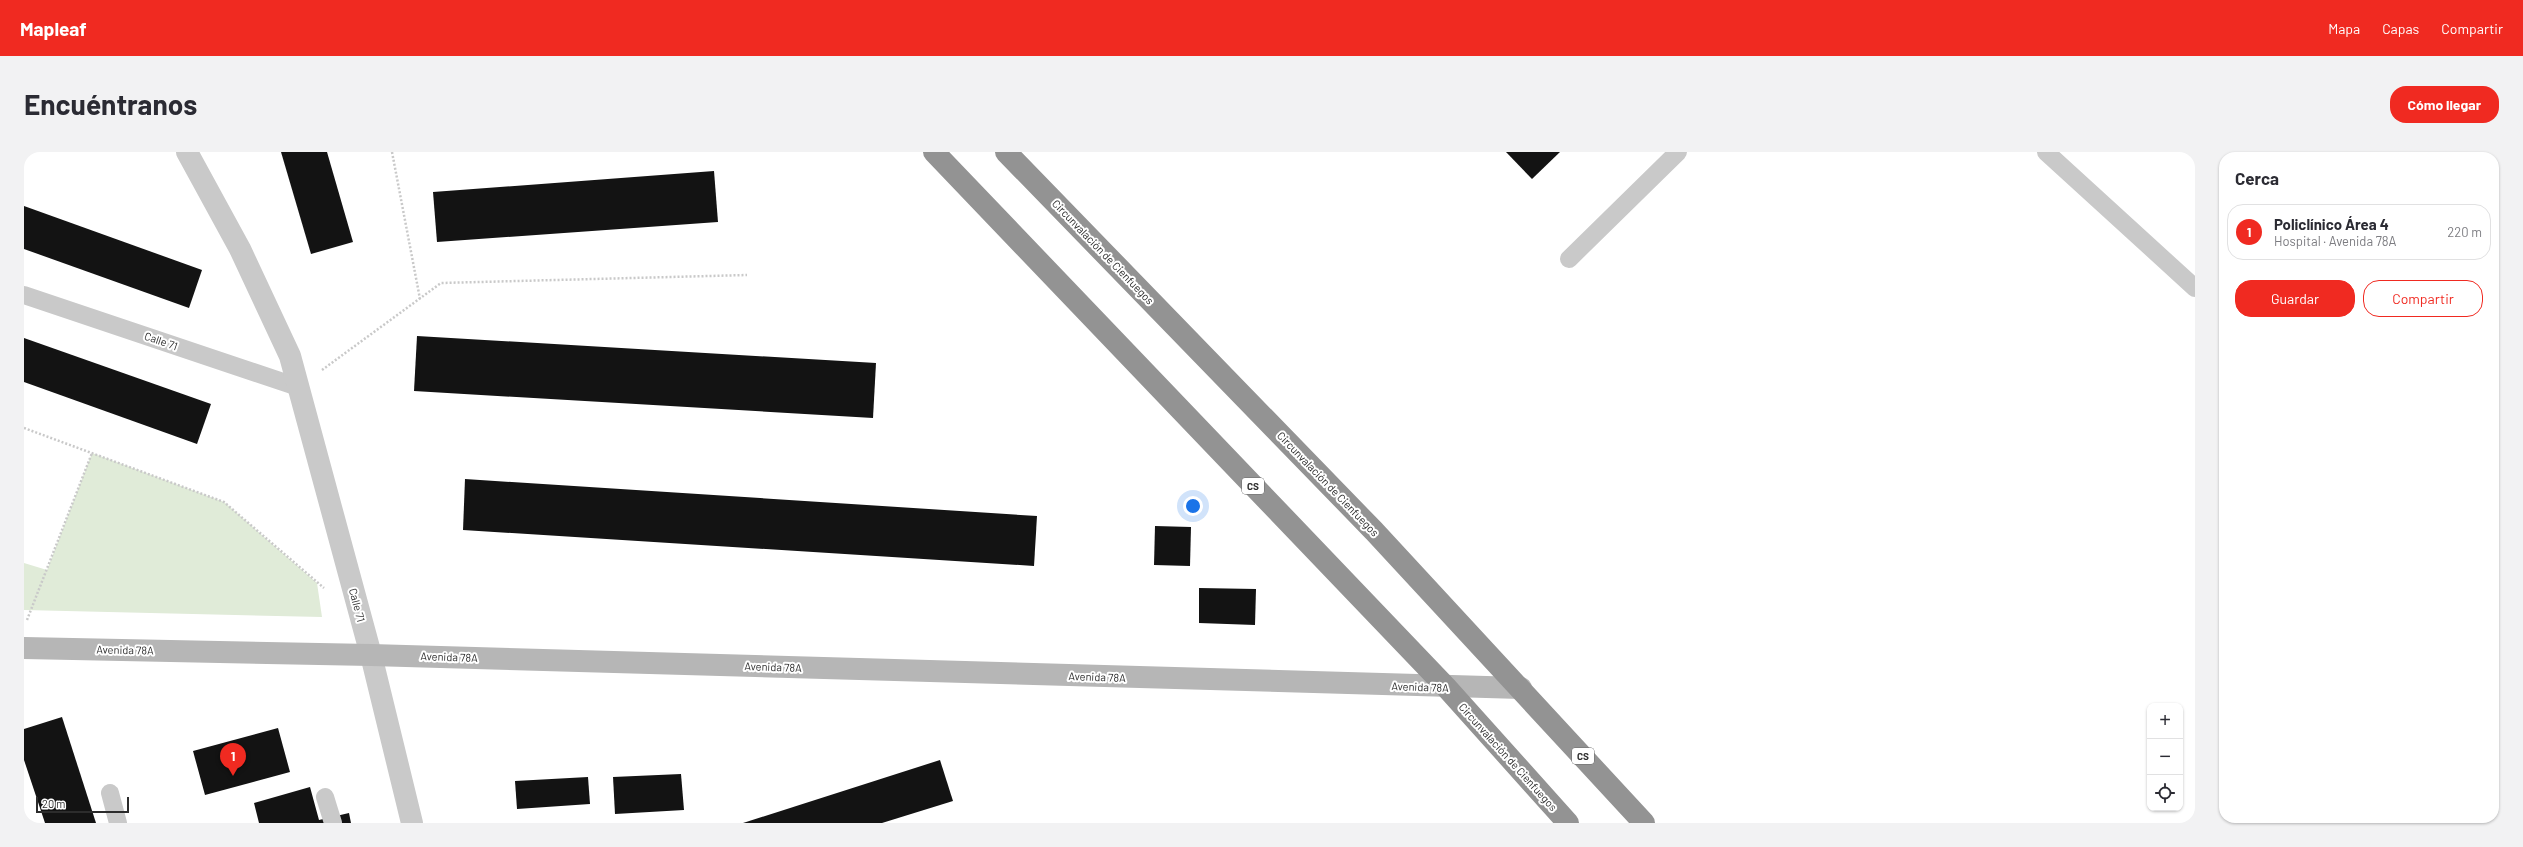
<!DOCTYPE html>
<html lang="es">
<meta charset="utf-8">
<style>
:root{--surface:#fff;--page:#f2f2f3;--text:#2b2b33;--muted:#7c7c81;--line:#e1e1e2;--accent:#f02a21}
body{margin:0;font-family:Barlow,sans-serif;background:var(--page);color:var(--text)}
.controls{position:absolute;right:12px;bottom:12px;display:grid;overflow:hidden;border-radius:8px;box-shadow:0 1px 3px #0004}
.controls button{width:36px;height:36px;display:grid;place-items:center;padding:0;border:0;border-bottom:1px solid var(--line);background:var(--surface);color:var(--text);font:20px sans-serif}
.scale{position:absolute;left:12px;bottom:10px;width:93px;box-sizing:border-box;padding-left:4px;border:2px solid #2c2c2c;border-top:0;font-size:11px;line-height:14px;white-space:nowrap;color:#2c2c2c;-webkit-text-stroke:3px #fff;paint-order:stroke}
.you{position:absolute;left:1169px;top:354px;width:14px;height:14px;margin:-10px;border:3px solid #fff;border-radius:50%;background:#1a73e8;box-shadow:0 0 0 6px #1a73e833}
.badge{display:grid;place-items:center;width:26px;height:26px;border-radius:50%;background:var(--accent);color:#fff;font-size:13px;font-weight:700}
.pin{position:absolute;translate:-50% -33px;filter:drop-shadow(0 1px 2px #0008)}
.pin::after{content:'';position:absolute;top:21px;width:14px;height:12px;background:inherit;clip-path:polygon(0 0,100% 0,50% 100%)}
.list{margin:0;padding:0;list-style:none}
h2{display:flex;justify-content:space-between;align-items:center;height:52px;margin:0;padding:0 16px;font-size:17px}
h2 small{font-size:13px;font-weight:400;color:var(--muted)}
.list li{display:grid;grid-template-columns:26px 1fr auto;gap:12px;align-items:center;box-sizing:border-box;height:56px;margin:0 8px 8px;padding:0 8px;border:1px solid var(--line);border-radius:16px}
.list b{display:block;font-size:15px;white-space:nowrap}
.list p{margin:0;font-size:13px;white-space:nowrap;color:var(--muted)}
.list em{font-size:13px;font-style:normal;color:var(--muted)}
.actions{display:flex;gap:8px;padding:12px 16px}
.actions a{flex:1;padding:9px 0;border:1px solid var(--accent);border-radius:16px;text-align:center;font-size:14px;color:var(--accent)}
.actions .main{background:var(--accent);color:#fff}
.icon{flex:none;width:22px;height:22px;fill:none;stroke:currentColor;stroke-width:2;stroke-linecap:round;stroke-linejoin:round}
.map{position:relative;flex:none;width:2171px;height:671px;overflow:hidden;border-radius:16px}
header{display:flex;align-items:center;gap:24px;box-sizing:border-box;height:56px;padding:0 20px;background:var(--accent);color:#fff}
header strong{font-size:19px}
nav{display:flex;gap:22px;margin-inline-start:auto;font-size:14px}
.intro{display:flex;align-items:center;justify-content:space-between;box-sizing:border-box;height:96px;padding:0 24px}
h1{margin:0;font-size:28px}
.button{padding:10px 18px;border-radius:16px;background:var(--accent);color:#fff;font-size:14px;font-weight:700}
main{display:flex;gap:24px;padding:0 24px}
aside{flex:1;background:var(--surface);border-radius:16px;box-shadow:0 1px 3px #0004}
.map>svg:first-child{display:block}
.green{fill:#e0ebd8}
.building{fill:#131313}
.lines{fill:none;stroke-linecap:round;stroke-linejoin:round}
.path{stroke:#c9c9c9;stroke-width:2.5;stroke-dasharray:2 2;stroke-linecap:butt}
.lane{stroke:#c9c9c9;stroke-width:18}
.street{stroke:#c9c9c9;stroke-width:22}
.secondary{stroke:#b6b6b6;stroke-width:22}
.highway{stroke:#939393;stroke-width:22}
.labels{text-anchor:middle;stroke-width:4;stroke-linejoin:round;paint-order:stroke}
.shield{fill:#fff;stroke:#6b6b6b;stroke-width:1}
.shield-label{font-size:10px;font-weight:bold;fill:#2c2c2c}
.street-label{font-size:11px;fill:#2c2c2c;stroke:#fff}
</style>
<header>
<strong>Mapleaf</strong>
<nav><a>Mapa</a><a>Capas</a><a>Compartir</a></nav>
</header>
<div class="intro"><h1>Encuéntranos</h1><a class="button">Cómo llegar</a></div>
<main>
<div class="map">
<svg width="2171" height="671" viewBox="0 0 2171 671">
<rect width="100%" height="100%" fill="#fff"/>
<polygon class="green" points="68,301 200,350 293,431 298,465 0,458 0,411 23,418"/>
<g class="building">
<polygon points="257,0 303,0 329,90 287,102"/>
<polygon points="1482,0 1536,0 1508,27"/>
<polygon points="690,19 694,70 413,90 409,40"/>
<polygon points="0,54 178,118 165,156 0,97"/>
<polygon points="393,184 852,211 849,266 390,239"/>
<polygon points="0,186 187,252 173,292 0,230"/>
<polygon points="441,327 1013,364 1010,414 439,378"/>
<polygon points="1131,374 1167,375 1166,414 1130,413"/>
<polygon points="1175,436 1232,437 1231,473 1175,471"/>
<polygon points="38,565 72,671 21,671 0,608 0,577"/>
<polygon points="254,576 266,620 181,643 169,599"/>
<polygon points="916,608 929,649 858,671 719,671"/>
<polygon points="657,622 660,658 591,662 589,625"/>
<polygon points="564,625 566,652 493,657 491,629"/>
<polygon points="286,635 295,668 325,661 327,671 235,671 230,651"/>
</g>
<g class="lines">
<g class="path">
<polyline points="368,0 396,147"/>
<polyline points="298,218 417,131 723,123"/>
<polyline points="0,276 200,350 300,436"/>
<polyline points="3,468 68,301"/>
</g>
<g class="lane">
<polyline points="2022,0 2171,136"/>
<polyline points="1545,107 1654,0"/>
<polyline points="0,143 274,235"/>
<polyline points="86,641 94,671"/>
<polyline points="301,645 309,671"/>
</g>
<polyline class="street" points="163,0 216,97 266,204 347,503 388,671"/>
<polyline class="secondary" points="0,496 347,503 1497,536"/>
<g class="highway">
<polyline points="910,0 1422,535 1544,671"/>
<polyline points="982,0 1350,379 1620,671"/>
</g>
</g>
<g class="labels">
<g class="shield">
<rect x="1218" y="326" width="22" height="16" rx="3"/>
<rect x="1548" y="596" width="22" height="16" rx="3"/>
</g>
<g class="shield-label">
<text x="1229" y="338">CS</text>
<text x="1559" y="608">CS</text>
</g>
<g class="street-label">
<text transform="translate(1079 100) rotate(46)" y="4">Circunvalación de Cienfuegos</text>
<text transform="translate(137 189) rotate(19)" y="4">Calle 71</text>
<text transform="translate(1304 332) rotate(46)" y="4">Circunvalación de Cienfuegos</text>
<text transform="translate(333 453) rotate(75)" y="4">Calle 71</text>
<text transform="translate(101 498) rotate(1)" y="4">Avenida 78A</text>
<text transform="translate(425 505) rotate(2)" y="4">Avenida 78A</text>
<text transform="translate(749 515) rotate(2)" y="4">Avenida 78A</text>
<text transform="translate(1073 525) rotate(2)" y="4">Avenida 78A</text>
<text transform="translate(1396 535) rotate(2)" y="4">Avenida 78A</text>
<text transform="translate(1484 605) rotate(48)" y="4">Circunvalación de Cienfuegos</text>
</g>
</g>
</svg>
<div class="controls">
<button>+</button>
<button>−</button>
<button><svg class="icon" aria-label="locate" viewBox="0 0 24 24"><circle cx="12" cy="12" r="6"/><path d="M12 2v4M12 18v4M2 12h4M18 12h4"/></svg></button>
</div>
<div class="scale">20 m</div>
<div class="you"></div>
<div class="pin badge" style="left:209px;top:624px">1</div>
</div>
<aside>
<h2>Cerca<small></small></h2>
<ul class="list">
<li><span class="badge">1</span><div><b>Policlínico Área 4</b><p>Hospital · Avenida 78A</p></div><em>220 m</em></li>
</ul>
<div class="actions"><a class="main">Guardar</a><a>Compartir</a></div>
</aside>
</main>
